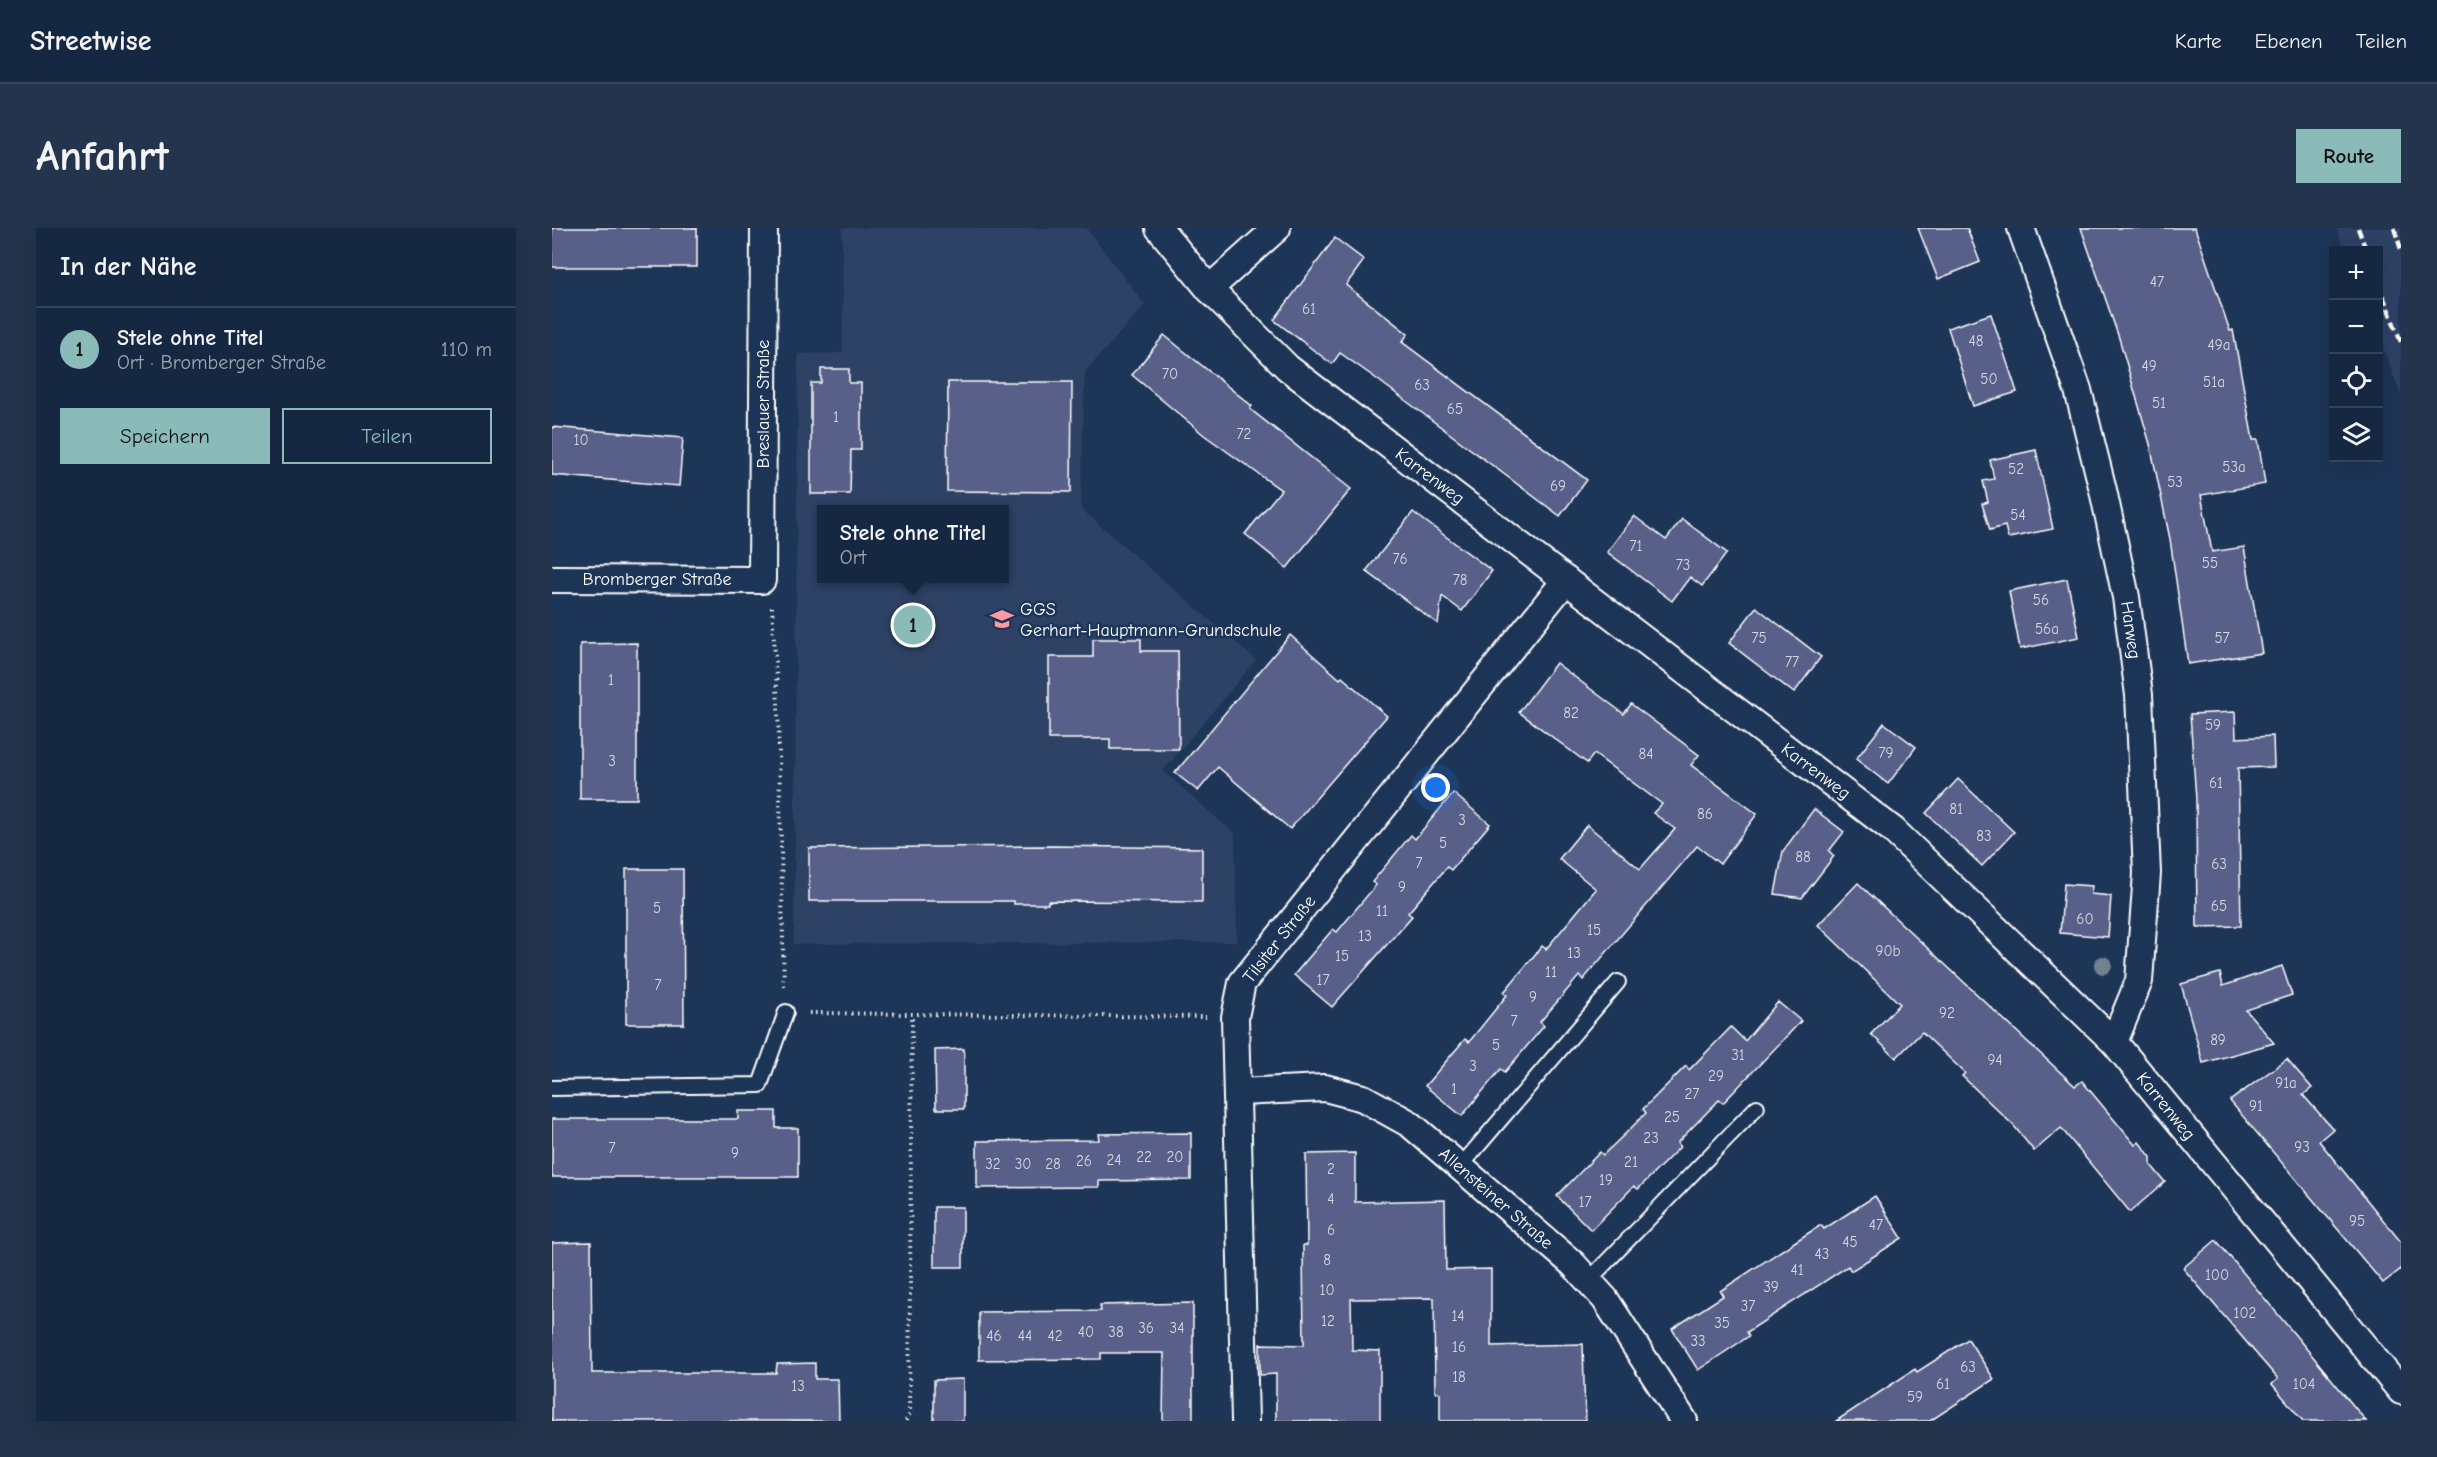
<!DOCTYPE html>
<html lang="de">
<meta charset="utf-8">
<style>
:root{--surface:#162841;--page:#23344c;--text:#f1f3f6;--muted:#9ea6b1;--line:#35445a;--accent:#8bbbb9}
body{margin:0;font-family:"Comic Neue",sans-serif;background:var(--page);color:var(--text)}
.controls{position:absolute;right:18px;top:18px;display:grid;overflow:hidden;border-radius:0px;box-shadow:0 6px 24px #0002}
.controls button{width:54px;height:54px;display:grid;place-items:center;padding:0;border:0;border-bottom:2px solid var(--line);background:var(--surface);color:var(--text);font:30px sans-serif}
.you{position:absolute;left:884px;top:560px;width:21px;height:21px;margin:-15px;border:4px solid #fff;border-radius:50%;background:#1a73e8;box-shadow:0 0 0 9px #1a73e833}
.badge{display:grid;place-items:center;width:39px;height:39px;border-radius:50%;background:var(--accent);color:#111;font-size:20px;font-weight:700}
.pin{position:absolute;translate:-50% -50%;border:3px solid #fff;box-shadow:0 2px 6px #0006}
.popup{position:absolute;left:265px;top:277px;width:192px;height:78px;box-sizing:border-box;display:grid;place-content:center;border-radius:0px;background:var(--surface);filter:drop-shadow(0 2px 4px #0005);font-size:20px;white-space:nowrap;color:var(--muted)}
.popup b{font-size:22px;color:var(--text)}
.popup::after{content:'';position:absolute;left:50%;top:100%;margin-left:-12px;border:12px solid transparent;border-top-color:var(--surface)}
.list{margin:0;padding:0;list-style:none}
h2{display:flex;justify-content:space-between;align-items:center;height:78px;margin:0;padding:0 24px;font-size:26px}
h2 small{font-size:20px;font-weight:400;color:var(--muted)}
.list li{display:grid;grid-template-columns:39px 1fr auto;gap:18px;align-items:center;box-sizing:border-box;height:84px;padding:0 24px;border-top:2px solid var(--line)}
.list b{display:block;font-size:22px;white-space:nowrap}
.list p{margin:0;font-size:20px;white-space:nowrap;color:var(--muted)}
.list em{font-size:20px;font-style:normal;color:var(--muted)}
.actions{display:flex;gap:12px;padding:18px 24px}
.actions a{flex:1;padding:14px 0;border:2px solid var(--accent);border-radius:0px;text-align:center;font-size:21px;color:var(--accent)}
.actions .main{background:var(--accent);color:#111}
.icon{flex:none;width:33px;height:33px;fill:none;stroke:currentColor;stroke-width:2;stroke-linecap:round;stroke-linejoin:round}
.map{position:relative;flex:none;width:1849px;height:1193px;overflow:hidden;border-radius:0px}
header{display:flex;align-items:center;gap:36px;box-sizing:border-box;height:84px;padding:0 30px;background:var(--surface);border-bottom:2px solid var(--line)}
header strong{font-size:28px}
nav{display:flex;gap:33px;margin-inline-start:auto;font-size:21px}
.intro{display:flex;align-items:center;justify-content:space-between;box-sizing:border-box;height:144px;padding:0 36px}
h1{margin:0;font-size:42px}
.button{padding:15px 27px;border-radius:0px;background:var(--accent);color:#111;font-size:21px;font-weight:700}
main{display:flex;gap:36px;padding:0 36px}
aside{flex:1;background:var(--surface);border-radius:0px;box-shadow:0 6px 24px #0002}
.map>svg:first-child{display:block}
.built{fill:#2f4266;fill-rule:evenodd}
.building{fill:#586189;stroke:#fff;stroke-width:1.5}
.lines{fill:none;stroke-linecap:round;stroke-linejoin:round}
.service-casing{stroke:#fff;stroke-width:18}
.minor-casing{stroke:#fff;stroke-width:30}
.path{stroke:#fff;stroke-width:4;stroke-dasharray:1.5 4.5;stroke-linecap:butt}
.service{stroke:#1d3557;stroke-width:14}
.minor{stroke:#1d3557;stroke-width:26}
.rail{stroke:#fff;stroke-width:4.5;stroke-dasharray:9 4.5;stroke-linecap:butt}
.tree{fill:#718190}
.labels{text-anchor:middle;stroke-width:5;stroke-linejoin:round;paint-order:stroke}
.number-label{font-size:15px;fill:#d5d8e2}
.street-label{font-size:18px;fill:#fff;stroke:#1d3557}
.poi-label{font-size:18px;fill:#fff;stroke:#1d3557;text-anchor:start}
</style>
<header>
<strong>Streetwise</strong>
<nav><a>Karte</a><a>Ebenen</a><a>Teilen</a></nav>
</header>
<div class="intro"><h1>Anfahrt</h1><a class="button">Route</a></div>
<main>
<aside>
<h2>In der Nähe<small></small></h2>
<ul class="list">
<li><span class="badge">1</span><div><b>Stele ohne Titel</b><p>Ort · Bromberger Straße</p></div><em>110 m</em></li>
</ul>
<div class="actions"><a class="main">Speichern</a><a>Teilen</a></div>
</aside>
<div class="map">
<svg width="1849" height="1193" viewBox="0 0 1849 1193">
<rect width="100%" height="100%" fill="#1d3557"/>
<filter id="ink" filterUnits="userSpaceOnUse"><feTurbulence type="fractalNoise" baseFrequency=".0167" numOctaves="2"/><feDisplacementMap in="SourceGraphic" scale="12" xChannelSelector="R" yChannelSelector="G"/><feConvolveMatrix kernelMatrix="1 2 1 2 8 2 1 2 1" color-interpolation-filters="sRGB"/></filter>
<g filter="url(#ink)">
<g class="built">
<path d="M290,0H534L593,77L533,144L529,281L704,432L611,543L683,606L685,714L242,716L246,126L291,125ZM270,282H452V350H270Z"/>
<polygon points="1784,0 1849,0 1849,168 1827,110 1826,22 1793,22"/>
</g>
<g class="building">
<rect x="0" y="0" width="145" height="39"/>
<polygon points="1366,0 1415,0 1428,34 1386,51"/>
<polygon points="1529,0 1643,0 1678,103 1681,102 1701,212 1706,212 1713,256 1649,267 1660,324 1692,319 1710,425 1636,436 1618,311 1598,216 1567,110"/>
<polygon points="783,10 812,32 794,57 856,106 850,114 1035,252 1008,288 822,149 788,125 780,136 722,92"/>
<polygon points="1439,86 1465,164 1421,178 1396,100"/>
<polygon points="612,107 700,178 698,181 799,261 735,340 693,306 729,262 652,207 580,147"/>
<polygon points="269,141 297,141 297,155 309,155 309,222 299,222 298,266 259,266 259,155 269,155"/>
<polygon points="396,154 520,154 519,264 395,263"/>
<polygon points="0,199 131,210 127,258 0,247"/>
<polygon points="1484,222 1501,301 1456,310 1453,298 1438,302 1430,276 1436,274 1431,253 1442,251 1438,232"/>
<polygon points="861,284 940,343 910,383 890,368 886,396 814,343"/>
<polygon points="1082,288 1114,312 1130,291 1175,325 1150,358 1138,349 1120,373 1055,324"/>
<polygon points="1515,351 1527,409 1468,421 1457,363"/>
<polygon points="1204,379 1269,429 1242,465 1177,415"/>
<polygon points="738,407 788,451 790,449 835,488 738,601 666,539 646,563 623,545"/>
<polygon points="541,411 589,411 589,423 626,423 627,521 558,521 558,511 497,511 497,429 541,429"/>
<polygon points="85,415 85,571 28,571 28,416"/>
<polygon points="1004,435 1072,486 1079,476 1147,527 1139,537 1205,586 1168,636 1145,618 1031,752 1027,748 988,794 992,798 953,844 949,841 910,888 873,858 913,811 917,814 955,767 952,764 990,718 994,721 1044,661 1007,631 1035,597 1088,641 1123,601 1101,585 1110,576 1042,526 1035,535 967,484"/>
<polygon points="1683,484 1684,510 1721,508 1722,539 1686,540 1689,698 1645,699 1644,571 1638,486"/>
<polygon points="1332,495 1364,519 1336,556 1304,531"/>
<polygon points="1406,551 1462,604 1430,638 1374,585"/>
<polygon points="901,565 938,596 899,642 895,639 856,685 860,688 780,779 742,747 781,701 785,704 824,657 820,654 859,607 863,611"/>
<polygon points="1262,581 1292,604 1277,623 1282,628 1250,670 1223,666 1231,623"/>
<polygon points="499,618 650,620 650,674 496,673 496,676 462,676 462,673 257,673 257,620"/>
<polygon points="74,641 131,641 132,796 74,796"/>
<polygon points="1306,655 1523,858 1530,853 1583,917 1587,914 1599,929 1599,937 1613,954 1578,984 1509,900 1482,923 1462,898 1410,848 1413,845 1370,804 1344,830 1319,806 1348,776 1266,697"/>
<polygon points="1512,656 1540,658 1539,666 1559,668 1556,709 1508,705"/>
<polygon points="1730,738 1740,767 1694,782 1722,815 1651,835 1629,756 1668,745 1671,758"/>
<polygon points="1226,774 1249,793 1171,875 1167,872 1125,915 1128,919 1086,961 1082,958 1039,1002 1005,968 1048,924 1051,927 1073,906 1094,885 1091,881 1134,838 1137,842 1179,799 1193,813"/>
<polygon points="412,821 412,881 384,881 383,822"/>
<polygon points="1735,831 1760,860 1751,867 1781,901 1767,913 1849,1014 1849,1041 1831,1055 1678,873"/>
<polygon points="186,883 224,883 224,900 246,900 246,949 0,949 0,891 186,891"/>
<polygon points="639,905 639,952 547,953 547,959 425,960 425,913 547,912 546,906"/>
<polygon points="803,925 803,974 893,972 894,1042 939,1041 939,1118 1031,1116 1033,1193 888,1193 888,1165 883,1164 882,1070 799,1071 800,1122 828,1123 828,1193 724,1193 724,1146 708,1147 708,1116 752,1117 751,1017 755,1017 754,926"/>
<polygon points="1323,968 1350,1010 1299,1043 1296,1038 1195,1104 1197,1108 1146,1142 1120,1101 1171,1068 1168,1063 1244,1013 1269,997 1272,1001"/>
<rect x="382" y="979" width="29" height="60"/>
<polygon points="1664,1012 1744,1108 1814,1193 1751,1193 1720,1156 1726,1151 1631,1040"/>
<polygon points="39,1014 40,1145 224,1145 225,1136 263,1135 263,1151 286,1151 287,1193 0,1193 0,1015"/>
<polygon points="641,1075 641,1193 611,1193 612,1125 549,1125 549,1131 427,1132 427,1084 549,1083 548,1077"/>
<polygon points="1416,1111 1442,1151 1378,1193 1284,1193 1363,1141 1365,1144"/>
<polygon points="411,1151 411,1193 382,1193 382,1152"/>
</g>
<g class="lines">
<g class="service-casing">
<g id="service">
<polyline points="0,860 208,857 234,784"/>
<polyline points="908,939 1066,754"/>
<polyline points="1036,1053 1205,879"/>
</g>
</g>
<g class="minor-casing">
<g id="minor">
<polyline points="607,0 657,61 736,140 1341,602 1562,814 1849,1163"/>
<polyline points="1469,0 1526,162 1551,262 1574,369 1587,467 1595,645 1587,753 1562,814"/>
<polyline points="657,61 725,0"/>
<polyline points="0,351 210,352 212,0"/>
<polyline points="686,864 773,860 811,870 858,896 1021,1036 1053,1071 1132,1193"/>
<polyline points="693,1193 683,789 690,755 1014,352"/>
</g>
</g>
<g class="path">
<polyline points="220,379 226,476 232,761"/>
<polyline points="257,785 654,789"/>
<polyline points="354,1193 357,1187 360,787"/>
</g>
<use href="#service" class="service"/>
<use href="#minor" class="minor"/>
<g class="rail">
<polyline points="1806,0 1814,22"/>
<polyline points="1842,0 1849,21"/>
<polyline points="1826,55 1849,114"/>
</g>
</g>
<circle class="tree" cx="1551" cy="737" r="9"/>
</g>
<defs>
<g id="school-bare" transform="scale(1.8)"><path d="M0-5L7-2L0 1L-7-2ZM-4 1L0 2.5L4 1V4Q0 6-4 4Z" fill="#ff9aa2" stroke="#1d3557" stroke-width="2.5" paint-order="stroke"/></g>
</defs>
<g fill-rule="evenodd">
<use href="#school-bare" x="450" y="391"/>
</g>
<g class="labels">
<g class="number-label">
<text x="1605" y="59">47</text>
<text x="757" y="86">61</text>
<text x="1424" y="118">48</text>
<text x="1667" y="122">49a</text>
<text x="1597" y="143">49</text>
<text x="618" y="151">70</text>
<text x="1437" y="156">50</text>
<text x="1662" y="159">51a</text>
<text x="870" y="162">63</text>
<text x="1607" y="180">51</text>
<text x="903" y="186">65</text>
<text x="284" y="194">1</text>
<text x="692" y="211">72</text>
<text x="29" y="217">10</text>
<text x="1682" y="244">53a</text>
<text x="1464" y="246">52</text>
<text x="1623" y="259">53</text>
<text x="1006" y="263">69</text>
<text x="1466" y="292">54</text>
<text x="1084" y="323">71</text>
<text x="848" y="336">76</text>
<text x="1658" y="340">55</text>
<text x="1131" y="342">73</text>
<text x="908" y="357">78</text>
<text x="1489" y="377">56</text>
<text x="1495" y="406">56a</text>
<text x="1207" y="415">75</text>
<text x="1670" y="415">57</text>
<text x="1240" y="439">77</text>
<text x="59" y="457">1</text>
<text x="1019" y="490">82</text>
<text x="1661" y="502">59</text>
<text x="1334" y="530">79</text>
<text x="1094" y="531">84</text>
<text x="60" y="538">3</text>
<text x="1664" y="560">61</text>
<text x="1404" y="586">81</text>
<text x="1153" y="591">86</text>
<text x="910" y="597">3</text>
<text x="1432" y="613">83</text>
<text x="891" y="620">5</text>
<text x="1251" y="634">88</text>
<text x="867" y="640">7</text>
<text x="1667" y="641">63</text>
<text x="850" y="664">9</text>
<text x="1667" y="683">65</text>
<text x="105" y="685">5</text>
<text x="830" y="688">11</text>
<text x="1533" y="696">60</text>
<text x="1042" y="707">15</text>
<text x="813" y="713">13</text>
<text x="1336" y="728">90b</text>
<text x="1022" y="730">13</text>
<text x="790" y="733">15</text>
<text x="999" y="749">11</text>
<text x="771" y="757">17</text>
<text x="106" y="762">7</text>
<text x="981" y="774">9</text>
<text x="1395" y="790">92</text>
<text x="962" y="798">7</text>
<text x="1666" y="817">89</text>
<text x="944" y="822">5</text>
<text x="1186" y="832">31</text>
<text x="1443" y="837">94</text>
<text x="921" y="843">3</text>
<text x="1164" y="853">29</text>
<text x="1734" y="860">91a</text>
<text x="902" y="866">1</text>
<text x="1140" y="871">27</text>
<text x="1704" y="883">91</text>
<text x="1120" y="894">25</text>
<text x="1099" y="915">23</text>
<text x="1750" y="924">93</text>
<text x="60" y="925">7</text>
<text x="183" y="930">9</text>
<text x="592" y="934">22</text>
<text x="623" y="934">20</text>
<text x="562" y="937">24</text>
<text x="532" y="938">26</text>
<text x="1079" y="939">21</text>
<text x="441" y="941">32</text>
<text x="471" y="941">30</text>
<text x="501" y="941">28</text>
<text x="779" y="946">2</text>
<text x="1054" y="957">19</text>
<text x="779" y="976">4</text>
<text x="1033" y="979">17</text>
<text x="1805" y="998">95</text>
<text x="1324" y="1002">47</text>
<text x="779" y="1007">6</text>
<text x="1298" y="1019">45</text>
<text x="1270" y="1031">43</text>
<text x="775" y="1037">8</text>
<text x="1245" y="1047">41</text>
<text x="1665" y="1052">100</text>
<text x="1219" y="1064">39</text>
<text x="775" y="1067">10</text>
<text x="1196" y="1083">37</text>
<text x="1693" y="1090">102</text>
<text x="906" y="1093">14</text>
<text x="776" y="1098">12</text>
<text x="1170" y="1100">35</text>
<text x="594" y="1105">36</text>
<text x="625" y="1105">34</text>
<text x="534" y="1109">40</text>
<text x="564" y="1109">38</text>
<text x="442" y="1113">46</text>
<text x="473" y="1113">44</text>
<text x="503" y="1113">42</text>
<text x="1146" y="1118">33</text>
<text x="907" y="1124">16</text>
<text x="1416" y="1144">63</text>
<text x="907" y="1154">18</text>
<text x="1391" y="1161">61</text>
<text x="1752" y="1161">104</text>
<text x="246" y="1163">13</text>
<text x="1363" y="1174">59</text>
</g>
<g class="street-label">
<text transform="translate(211 176) rotate(-90)" y="6">Breslauer Straße</text>
<text transform="translate(878 248) rotate(37)" y="6">Karrenweg</text>
<text x="105" y="357">Bromberger Straße</text>
<text transform="translate(1579 402) rotate(82)" y="6">Harweg</text>
<text transform="translate(1264 543) rotate(37)" y="6">Karrenweg</text>
<text transform="translate(727 711) rotate(-52)" y="6">Tilsiter Straße</text>
<text transform="translate(1614 878) rotate(51)" y="6">Karrenweg</text>
<text transform="translate(944 970) rotate(41)" y="6">Allensteiner Straße</text>
</g>
<g class="poi-label">
<text x="468" y="387">GGS<tspan x="468" dy="21">Gerhart-Hauptmann-Grundschule</tspan></text>
</g>
</g>
</svg>
<div class="controls">
<button>+</button>
<button>−</button>
<button><svg class="icon" aria-label="locate" viewBox="0 0 24 24"><circle cx="12" cy="12" r="6"/><path d="M12 2v4M12 18v4M2 12h4M18 12h4"/></svg></button>
<button><svg class="icon" aria-label="layers" viewBox="0 0 24 24"><path d="M12 4l9 5-9 5-9-5zM3 14l9 5 9-5"/></svg></button>
</div>
<div class="you"></div>
<div class="pin badge" style="left:361px;top:397px">1</div>
<div class="popup"><b>Stele ohne Titel</b>Ort</div>
</div>
</main>
